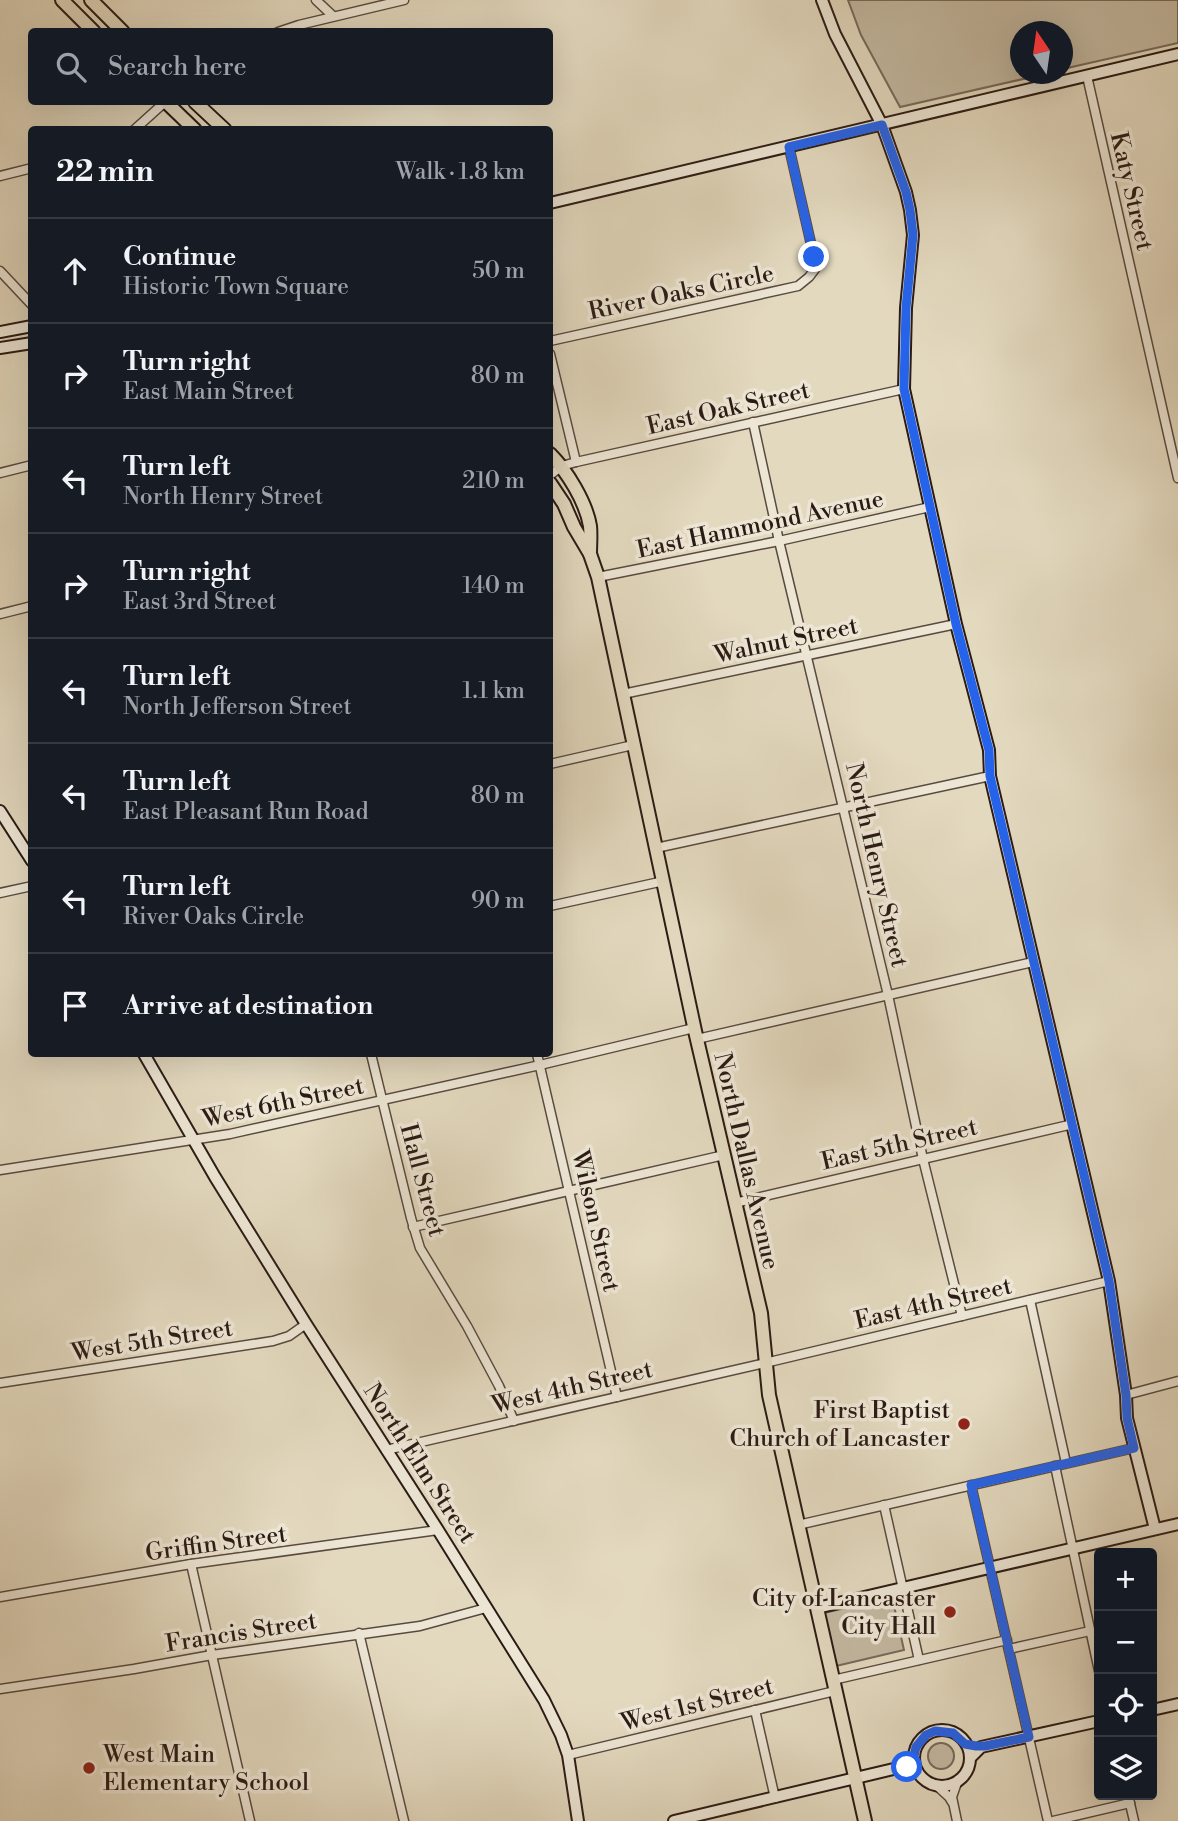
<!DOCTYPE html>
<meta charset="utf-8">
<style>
:root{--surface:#171b24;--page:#242831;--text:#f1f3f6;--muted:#9ea1a6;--line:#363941}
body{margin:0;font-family:"Libre Bodoni",serif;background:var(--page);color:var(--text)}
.controls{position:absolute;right:21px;bottom:21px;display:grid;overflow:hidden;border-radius:7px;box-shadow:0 7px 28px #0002}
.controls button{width:63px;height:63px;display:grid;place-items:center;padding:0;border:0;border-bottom:2px solid var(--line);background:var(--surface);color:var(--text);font:35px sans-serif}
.compass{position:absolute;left:1010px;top:21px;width:63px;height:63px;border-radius:50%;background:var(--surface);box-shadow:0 7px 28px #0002;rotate:347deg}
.stop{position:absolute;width:21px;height:21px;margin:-16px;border:5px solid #2563eb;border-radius:50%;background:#fff}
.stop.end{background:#2563eb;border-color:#fff;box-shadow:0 2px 7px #0008}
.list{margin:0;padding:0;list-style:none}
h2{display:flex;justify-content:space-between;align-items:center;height:91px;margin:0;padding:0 28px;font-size:30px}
h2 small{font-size:23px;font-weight:400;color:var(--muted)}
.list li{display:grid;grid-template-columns:46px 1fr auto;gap:21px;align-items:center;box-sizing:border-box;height:105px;padding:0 28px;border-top:2px solid var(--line)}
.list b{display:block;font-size:26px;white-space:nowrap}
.list p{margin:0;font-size:23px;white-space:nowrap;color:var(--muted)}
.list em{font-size:23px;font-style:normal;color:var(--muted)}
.icon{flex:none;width:38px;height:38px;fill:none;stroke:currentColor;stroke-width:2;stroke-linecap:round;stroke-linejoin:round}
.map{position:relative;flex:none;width:1178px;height:1821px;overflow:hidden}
.search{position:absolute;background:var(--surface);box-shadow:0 7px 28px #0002;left:28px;top:28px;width:525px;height:77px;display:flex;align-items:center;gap:18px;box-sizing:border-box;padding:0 24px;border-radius:7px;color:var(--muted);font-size:26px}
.panel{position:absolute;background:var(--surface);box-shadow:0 7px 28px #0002;left:28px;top:126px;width:525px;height:931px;border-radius:7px}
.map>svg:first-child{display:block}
.green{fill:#c4b9a2;stroke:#786a5c;stroke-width:2}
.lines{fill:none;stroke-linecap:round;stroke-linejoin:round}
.street-casing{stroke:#594a40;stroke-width:11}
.secondary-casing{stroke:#2b1b15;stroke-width:14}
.primary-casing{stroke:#2b1b15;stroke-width:16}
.street{stroke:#ede6d5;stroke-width:8}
.secondary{stroke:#ede6d5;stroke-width:10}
.primary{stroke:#e3d9bf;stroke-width:12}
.route{stroke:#2563eb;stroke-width:9}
.poi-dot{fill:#8f2418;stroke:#ede6d5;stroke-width:2.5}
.labels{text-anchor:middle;stroke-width:7;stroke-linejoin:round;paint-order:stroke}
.street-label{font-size:24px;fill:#2b1b15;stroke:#ede6d5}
.poi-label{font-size:24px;fill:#2b1b15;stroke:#ede6d5;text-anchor:end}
</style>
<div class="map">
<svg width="1178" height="1821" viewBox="0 0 1178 1821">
<rect width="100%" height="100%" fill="#e3d9bf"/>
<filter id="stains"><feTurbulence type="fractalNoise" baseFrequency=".00286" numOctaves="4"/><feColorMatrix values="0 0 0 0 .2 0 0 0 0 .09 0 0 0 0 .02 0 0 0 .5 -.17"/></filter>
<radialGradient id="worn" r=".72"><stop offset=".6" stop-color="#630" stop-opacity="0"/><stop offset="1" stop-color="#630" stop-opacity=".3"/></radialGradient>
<g class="green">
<polygon points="848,0 1178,0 1178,43 1063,69 1062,32 1020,32 1020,74 1045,74 900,107 861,35"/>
<polygon points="892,1597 904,1650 836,1666 824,1613"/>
<circle cx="941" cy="1756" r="13"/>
</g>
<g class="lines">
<g class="street-casing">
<g id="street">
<polyline points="316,0 333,16"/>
<polyline points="278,32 299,25 404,0"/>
<polyline points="1087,76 1178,478"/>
<polyline points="134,130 165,102"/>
<polyline points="0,176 32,168"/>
<polyline points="0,271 32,305"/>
<polyline points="550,341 798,286 809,277 815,269 814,257 789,147"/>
<polyline points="550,354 576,462"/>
<polyline points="753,422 779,541 888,995 923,1159 962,1316"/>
<polyline points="0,473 32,465"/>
<polyline points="550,475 562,466 576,462 904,389"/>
<polyline points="598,577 779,541 930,507"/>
<polyline points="0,614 32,606"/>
<polyline points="623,694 956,624"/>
<polyline points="550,764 633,745"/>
<polyline points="656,848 990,776"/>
<polyline points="0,893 32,886"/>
<polyline points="550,906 664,881"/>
<polyline points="697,1039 1033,962"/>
<polyline points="371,1054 411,1218 420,1248 467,1326 499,1386 514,1421"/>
<polyline points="537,1054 617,1397"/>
<polyline points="0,1170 230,1134 540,1065 694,1028"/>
<polyline points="735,1203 1073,1124"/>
<polyline points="413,1227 724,1155"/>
<polyline points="1030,1300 1066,1463"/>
<polyline points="0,1383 273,1341 289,1336 306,1324"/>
<polyline points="1126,1395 1178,1381"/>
<polyline points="386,1450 765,1363 1109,1281"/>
<polyline points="1055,1466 1099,1671"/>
<polyline points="971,1485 1048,1821"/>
<polyline points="884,1505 919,1660"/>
<polyline points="798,1525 1134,1448"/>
<polyline points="191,1564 250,1821"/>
<polyline points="0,1597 191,1564 438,1530"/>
<polyline points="359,1633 404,1821"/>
<polyline points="1009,1649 1090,1631"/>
<polyline points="833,1680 1007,1640"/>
<polyline points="0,1689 134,1669 212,1655 420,1626 486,1608"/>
<polyline points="755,1710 775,1798"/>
<polyline points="568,1755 835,1691"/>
<polyline points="936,1785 949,1797 952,1802"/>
<polyline points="1128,1795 1134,1821"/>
<polyline points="957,1821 952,1797 958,1780"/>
<polyline points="1053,1821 1130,1803"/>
</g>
</g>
<g class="secondary-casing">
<g id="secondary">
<polyline points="822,0 835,34 882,125 906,192 910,210 913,235 906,308 904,389 956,624 989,750 990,776 1109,1281 1126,1395 1127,1418 1155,1529"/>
<polyline points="550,203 1178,54"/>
<polyline points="0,332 32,326"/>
<polyline points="0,348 32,343"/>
<polyline points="0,811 32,861"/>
<polyline points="144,1054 215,1177 306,1324 438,1530 544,1700 561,1735 568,1755 578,1821"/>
<polyline points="817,1608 1178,1524"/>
<polyline points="1152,1710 1178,1704"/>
<circle cx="942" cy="1758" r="28"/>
<polyline points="970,1758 981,1747 1099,1721"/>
<polyline points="674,1821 902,1767 917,1771"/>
</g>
</g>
<g class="primary-casing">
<g id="primary">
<polyline points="62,0 94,32"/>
<polyline points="91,0 123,32"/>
<polyline points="166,102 195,130"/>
<polyline points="195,102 225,130"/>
<path d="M550,454C567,471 586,502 590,526C591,535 590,545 590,554"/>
<polyline points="550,483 564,504 574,527 590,554 598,577 695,1031 761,1313 769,1395 865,1821"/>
</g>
</g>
<use href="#street" class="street"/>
<use href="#secondary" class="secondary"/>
<use href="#primary" class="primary"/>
</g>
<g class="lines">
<polyline class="route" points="814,257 789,147 882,125 906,192 910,210 913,235 906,308 904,389 956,624 989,750 990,776 1109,1281 1126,1395 1127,1418 1134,1448 971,1485 1029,1737 985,1746 976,1746 965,1744 953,1733 935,1731 926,1735 916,1747 914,1756 917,1771 907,1767"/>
</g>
<g class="poi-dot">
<circle cx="964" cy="1424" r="7"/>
<circle cx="950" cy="1612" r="7"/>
<circle cx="89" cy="1768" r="7"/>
</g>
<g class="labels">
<g class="street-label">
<text transform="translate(1132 191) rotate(77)" y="8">Katy Street</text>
<text transform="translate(681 292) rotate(-12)" y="8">River Oaks Circle</text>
<text transform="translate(728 408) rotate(-13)" y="8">East Oak Street</text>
<text transform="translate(760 524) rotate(-12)" y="8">East Hammond Avenue</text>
<text transform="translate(786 640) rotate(-12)" y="8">Walnut Street</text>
<text transform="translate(877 865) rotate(77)" y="8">North Henry Street</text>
<text transform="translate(283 1102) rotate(-12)" y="8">West 6th Street</text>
<text transform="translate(899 1144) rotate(-13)" y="8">East 5th Street</text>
<text transform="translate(747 1161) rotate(77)" y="8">North Dallas Avenue</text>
<text transform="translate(423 1180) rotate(75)" y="8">Hall Street</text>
<text transform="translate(596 1221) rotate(77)" y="8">Wilson Street</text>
<text transform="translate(933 1303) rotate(-13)" y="8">East 4th Street</text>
<text transform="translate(152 1340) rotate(-9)" y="8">West 5th Street</text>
<text transform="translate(572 1387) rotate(-13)" y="8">West 4th Street</text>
<text transform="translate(420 1463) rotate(57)" y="8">North Elm Street</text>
<text transform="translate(216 1543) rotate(-8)" y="8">Griffin Street</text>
<text transform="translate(241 1632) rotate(-9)" y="8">Francis Street</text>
<text transform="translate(697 1704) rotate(-14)" y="8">West 1st Street</text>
</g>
<g class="poi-label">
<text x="950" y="1418">First Baptist<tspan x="950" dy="28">Church of Lancaster</tspan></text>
<text x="936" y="1606">City of Lancaster<tspan x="936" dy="28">City Hall</tspan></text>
<text x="103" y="1762" text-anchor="start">West Main<tspan x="103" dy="28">Elementary School</tspan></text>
</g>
</g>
<rect width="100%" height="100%" filter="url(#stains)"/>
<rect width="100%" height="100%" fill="url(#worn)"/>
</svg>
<div class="controls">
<button>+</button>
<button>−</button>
<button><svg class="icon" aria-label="locate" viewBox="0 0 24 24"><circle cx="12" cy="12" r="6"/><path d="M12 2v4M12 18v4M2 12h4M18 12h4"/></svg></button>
<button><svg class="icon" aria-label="layers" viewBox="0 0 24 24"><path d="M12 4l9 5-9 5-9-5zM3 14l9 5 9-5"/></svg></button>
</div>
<svg class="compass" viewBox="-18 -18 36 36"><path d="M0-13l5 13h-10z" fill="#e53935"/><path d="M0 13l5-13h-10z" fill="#9ea1a6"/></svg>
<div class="stop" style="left:907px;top:1767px"></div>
<div class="stop end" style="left:814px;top:257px"></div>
<div class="search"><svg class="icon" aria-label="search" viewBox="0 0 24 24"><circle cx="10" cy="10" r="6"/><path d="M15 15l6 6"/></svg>Search here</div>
<section class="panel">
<h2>22 min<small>Walk · 1.8 km</small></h2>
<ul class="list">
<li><svg class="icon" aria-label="ahead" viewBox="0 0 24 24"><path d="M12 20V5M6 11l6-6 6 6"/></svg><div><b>Continue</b><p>Historic Town Square</p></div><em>50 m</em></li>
<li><svg class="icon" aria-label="right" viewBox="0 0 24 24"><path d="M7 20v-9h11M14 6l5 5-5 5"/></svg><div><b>Turn right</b><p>East Main Street</p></div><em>80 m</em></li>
<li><svg class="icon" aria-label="left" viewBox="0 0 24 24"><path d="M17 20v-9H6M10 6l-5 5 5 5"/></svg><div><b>Turn left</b><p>North Henry Street</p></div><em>210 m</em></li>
<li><svg class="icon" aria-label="right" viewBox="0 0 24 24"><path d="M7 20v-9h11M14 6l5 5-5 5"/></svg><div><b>Turn right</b><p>East 3rd Street</p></div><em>140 m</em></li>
<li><svg class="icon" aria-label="left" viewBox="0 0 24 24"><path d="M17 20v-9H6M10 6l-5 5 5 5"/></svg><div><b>Turn left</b><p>North Jefferson Street</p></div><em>1.1 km</em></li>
<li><svg class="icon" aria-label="left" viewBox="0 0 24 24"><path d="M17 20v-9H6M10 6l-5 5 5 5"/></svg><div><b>Turn left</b><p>East Pleasant Run Road</p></div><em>80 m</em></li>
<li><svg class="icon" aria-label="left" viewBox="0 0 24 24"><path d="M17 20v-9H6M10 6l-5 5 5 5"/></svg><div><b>Turn left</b><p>River Oaks Circle</p></div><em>90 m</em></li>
<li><svg class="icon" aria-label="arrive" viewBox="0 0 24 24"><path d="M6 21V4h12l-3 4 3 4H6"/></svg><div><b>Arrive at destination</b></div></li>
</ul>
</section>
</div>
